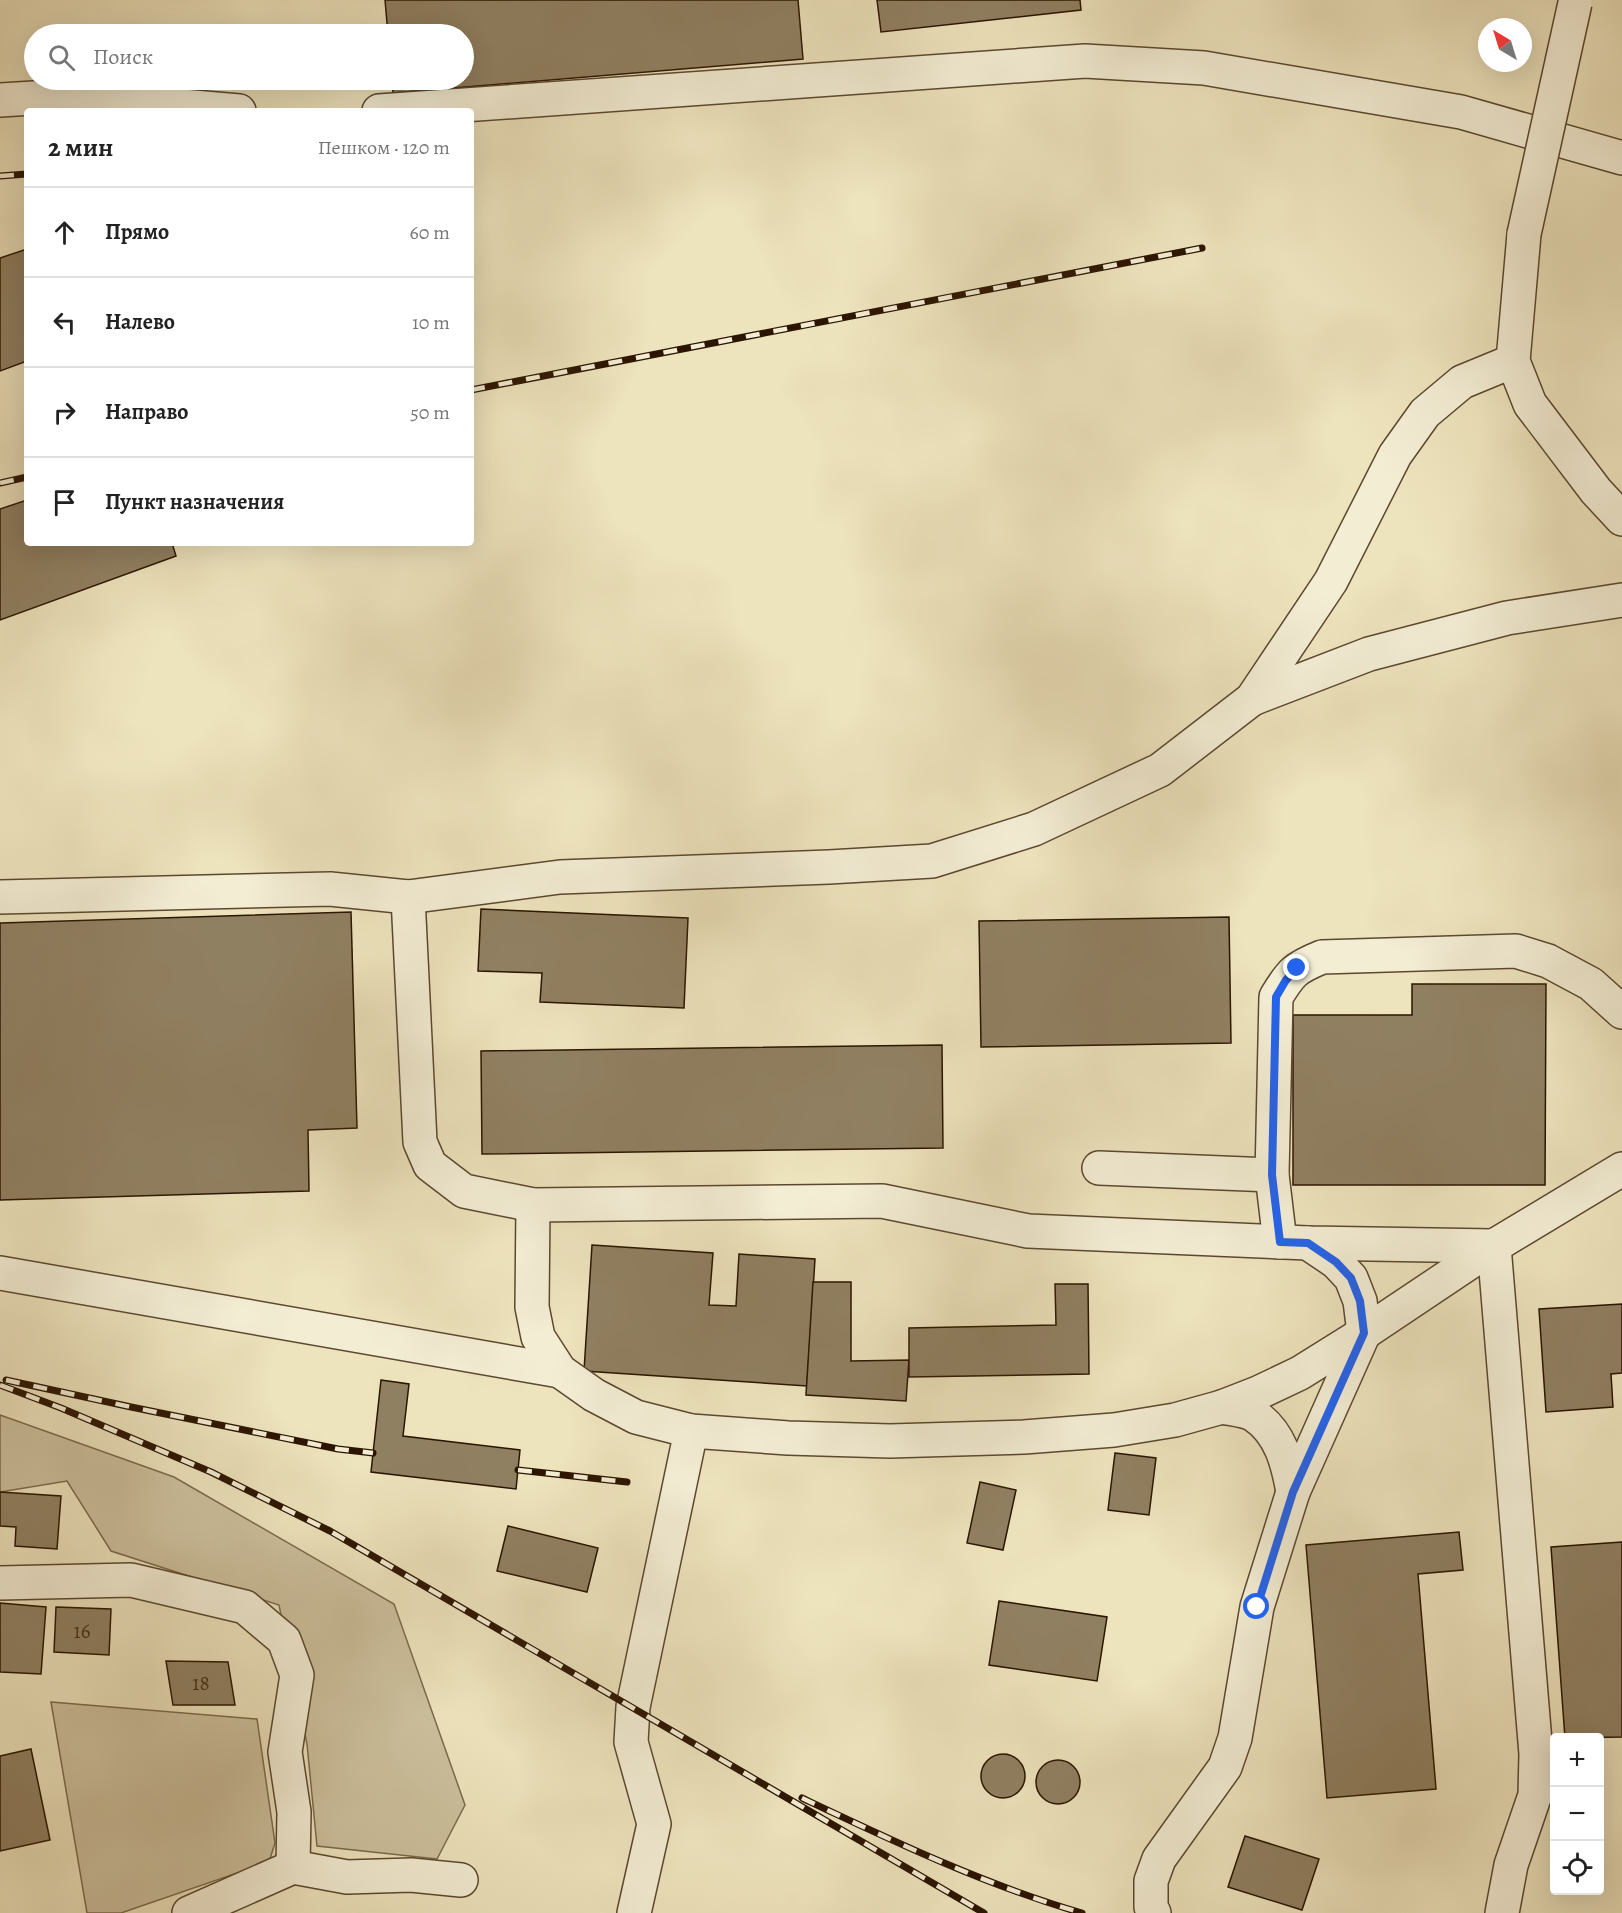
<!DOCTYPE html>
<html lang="ru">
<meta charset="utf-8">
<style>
:root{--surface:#fff;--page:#f2f2f2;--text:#222;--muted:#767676;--line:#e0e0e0}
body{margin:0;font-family:Alegreya,serif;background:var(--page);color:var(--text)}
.controls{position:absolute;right:18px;bottom:18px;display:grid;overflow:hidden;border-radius:6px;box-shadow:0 6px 24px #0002}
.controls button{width:54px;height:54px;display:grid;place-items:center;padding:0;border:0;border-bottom:2px solid var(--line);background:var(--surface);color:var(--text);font:30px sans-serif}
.compass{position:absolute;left:1478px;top:18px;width:54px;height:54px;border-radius:50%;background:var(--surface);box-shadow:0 6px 24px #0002;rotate:322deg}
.stop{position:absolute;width:18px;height:18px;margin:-14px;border:4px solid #2563eb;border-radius:50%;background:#fff}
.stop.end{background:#2563eb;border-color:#fff;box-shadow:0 2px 6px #0008}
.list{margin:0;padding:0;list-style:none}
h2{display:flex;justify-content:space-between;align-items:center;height:78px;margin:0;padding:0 24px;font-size:26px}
h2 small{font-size:20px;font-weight:400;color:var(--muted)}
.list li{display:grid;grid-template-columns:39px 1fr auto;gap:18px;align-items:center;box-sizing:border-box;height:90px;padding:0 24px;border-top:2px solid var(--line)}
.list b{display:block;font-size:22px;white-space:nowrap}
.list em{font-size:20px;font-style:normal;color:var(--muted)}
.icon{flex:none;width:33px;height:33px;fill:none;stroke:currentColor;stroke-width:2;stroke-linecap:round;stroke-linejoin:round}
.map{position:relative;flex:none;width:1622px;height:1913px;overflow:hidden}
.search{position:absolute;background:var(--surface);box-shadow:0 6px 24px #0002;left:24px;top:24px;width:450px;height:66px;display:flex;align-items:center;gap:15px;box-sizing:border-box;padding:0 21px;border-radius:33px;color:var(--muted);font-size:22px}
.panel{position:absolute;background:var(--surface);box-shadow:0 6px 24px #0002;left:24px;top:108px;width:450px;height:438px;border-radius:6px}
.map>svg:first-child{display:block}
.green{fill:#ccc09d;stroke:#7c6a4e;stroke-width:1.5}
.building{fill:#908062;stroke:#2c1500;stroke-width:1.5}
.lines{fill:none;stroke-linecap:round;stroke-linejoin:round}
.minor-casing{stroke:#5c482f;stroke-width:36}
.minor{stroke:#f3edd4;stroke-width:33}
.rail-casing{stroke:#2c1500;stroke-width:7}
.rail{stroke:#f3edd4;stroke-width:4.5;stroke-dasharray:14;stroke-linecap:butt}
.minor-bridge-casing{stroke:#5c482f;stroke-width:36;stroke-linecap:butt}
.minor-bridge{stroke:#f3edd4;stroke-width:33}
.route{stroke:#2563eb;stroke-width:8}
.labels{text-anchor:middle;stroke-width:4.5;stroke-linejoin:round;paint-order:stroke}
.number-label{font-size:21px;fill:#453018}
</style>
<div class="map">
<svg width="1622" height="1913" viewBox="0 0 1622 1913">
<rect width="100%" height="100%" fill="#ede3bd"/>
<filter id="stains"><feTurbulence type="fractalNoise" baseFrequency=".00333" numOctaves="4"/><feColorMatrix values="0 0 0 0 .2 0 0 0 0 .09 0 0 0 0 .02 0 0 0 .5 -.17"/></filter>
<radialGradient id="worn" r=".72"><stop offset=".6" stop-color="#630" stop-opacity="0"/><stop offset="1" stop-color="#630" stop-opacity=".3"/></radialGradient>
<g class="green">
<polygon points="0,1415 174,1477 394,1604 465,1805 437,1859 317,1846 307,1744 279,1605 111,1551 67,1481 0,1492"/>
<polygon points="51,1702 257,1719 275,1843 269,1862 121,1913 87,1913"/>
</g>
<g class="building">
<polygon points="385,0 798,0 803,59 393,93 392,80 464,80 464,34 388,34"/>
<polygon points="877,0 1080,0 1081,10 881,32"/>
<polygon points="27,249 27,361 0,371 0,258"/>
<polygon points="27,500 27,543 172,543 176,556 0,620 0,509"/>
<polygon points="481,909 688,918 684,1008 540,1002 542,973 478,971"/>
<polygon points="351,912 357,1128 308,1130 309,1191 0,1200 0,923"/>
<polygon points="1229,917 1231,1043 981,1047 979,921"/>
<polygon points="1412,984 1546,984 1545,1185 1293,1185 1293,1015 1412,1015"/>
<polygon points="942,1045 943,1148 482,1154 481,1051"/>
<polygon points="592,1245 713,1253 709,1305 736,1306 739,1254 815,1259 807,1386 584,1371"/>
<polygon points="813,1282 851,1282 851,1361 909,1360 906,1401 806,1395"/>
<polygon points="1055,1284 1088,1284 1089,1374 909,1377 909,1328 1056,1325"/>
<polygon points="1622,1304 1622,1373 1611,1374 1613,1407 1546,1412 1539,1309"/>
<polygon points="381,1380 409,1384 403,1436 520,1450 516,1489 371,1472"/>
<polygon points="1115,1453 1156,1458 1149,1515 1108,1510"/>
<polygon points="980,1482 1016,1490 1003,1550 967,1543"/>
<polygon points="0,1492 61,1496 57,1549 15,1546 16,1527 0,1526"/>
<polygon points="508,1526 598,1548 587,1592 497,1571"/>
<polygon points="1459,1532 1463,1570 1418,1574 1436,1789 1327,1798 1306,1545"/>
<polygon points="1622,1542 1622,1737 1565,1738 1551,1547"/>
<polygon points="999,1601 1107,1617 1097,1681 989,1665"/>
<polygon points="0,1603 46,1607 41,1674 0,1672"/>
<polygon points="56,1607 111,1609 109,1655 54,1652"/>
<polygon points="166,1661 228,1662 235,1705 173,1705"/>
<polygon points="31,1749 50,1840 0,1851 0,1756"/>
<circle cx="1003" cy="1776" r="22"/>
<circle cx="1058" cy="1782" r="22"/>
<polygon points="1245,1836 1319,1859 1302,1910 1228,1887"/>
</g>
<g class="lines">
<g class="minor-casing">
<g id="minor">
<polyline points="0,100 66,96 239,111"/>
<polyline points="379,111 1085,61 1204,68 1461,112 1622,158"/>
<polyline points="1524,234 1513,361 1530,404 1596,491 1622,519"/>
<polyline points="1252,699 1369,654 1507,618 1622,600"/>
<polyline points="0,897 330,889 408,897 560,877 829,867 932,861 1034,829 1160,770 1252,699 1331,581 1395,455 1425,413 1462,382 1513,361"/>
<polyline points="408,897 420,1142 430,1165 464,1191 533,1205 882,1201 1028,1231 1308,1243 1494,1246 1536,1754 1535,1795 1511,1865 1502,1913"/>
<polyline points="1099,1168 1272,1175"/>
<polyline points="533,1205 532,1307 538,1337 560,1371 594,1395 636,1417 691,1431 788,1438 890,1441 1024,1437 1114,1430 1175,1420 1222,1407 1258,1393 1300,1373 1364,1333 1494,1246 1622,1169"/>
<path d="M1280,1242L1272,1175L1276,997C1291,972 1295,968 1322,957L1516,951L1548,961L1591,984L1622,1012"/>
<polyline points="0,1273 560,1371"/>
<path d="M1222,1407C1232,1409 1246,1410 1254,1415C1281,1433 1288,1464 1293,1492"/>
<polyline points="0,1583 131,1580 245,1607 284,1640 297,1675 285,1752 294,1812 293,1867"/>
<polyline points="189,1913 293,1867 347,1877 411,1875 461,1880"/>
<polyline points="634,1913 654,1824 631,1742 633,1707 691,1431"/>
<polyline points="1154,1913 1151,1907 1151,1881 1159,1859 1225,1767 1235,1738 1257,1607 1293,1492 1364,1333 1360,1301 1351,1278 1336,1262 1308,1243"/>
</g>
</g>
<use href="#minor" class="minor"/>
<g class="rail-casing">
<g id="rail">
<polyline points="0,176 27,174"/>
<polyline points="471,390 1202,248"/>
<polyline points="0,483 27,477"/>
<polyline points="6,1380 131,1407 338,1449 373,1453"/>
<polyline points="0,1385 61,1408 211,1472 330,1531 984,1913"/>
<polyline points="518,1470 627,1482"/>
<path d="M802,1798C893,1841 985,1885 1082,1913"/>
</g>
</g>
<use href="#rail" class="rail"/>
<g class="minor-bridge-casing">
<polyline id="minor-bridge" points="1524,234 1575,3"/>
</g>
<use href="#minor-bridge" class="minor-bridge"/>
</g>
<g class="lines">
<polyline class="route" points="1257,1607 1293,1492 1364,1333 1360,1301 1351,1278 1336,1262 1308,1243 1280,1242 1272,1175 1276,997 1286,980 1297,968"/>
</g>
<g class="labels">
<g class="number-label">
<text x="82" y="1638">16</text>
<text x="201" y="1690">18</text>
</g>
</g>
<rect width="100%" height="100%" filter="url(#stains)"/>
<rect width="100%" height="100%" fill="url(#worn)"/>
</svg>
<div class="controls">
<button>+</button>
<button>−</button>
<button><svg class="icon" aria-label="locate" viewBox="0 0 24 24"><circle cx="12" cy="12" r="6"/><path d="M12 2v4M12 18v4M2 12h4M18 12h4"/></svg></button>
</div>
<svg class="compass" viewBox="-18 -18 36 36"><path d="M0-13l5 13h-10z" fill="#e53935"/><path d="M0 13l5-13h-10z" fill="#767676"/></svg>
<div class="stop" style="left:1257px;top:1607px"></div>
<div class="stop end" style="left:1297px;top:968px"></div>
<div class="search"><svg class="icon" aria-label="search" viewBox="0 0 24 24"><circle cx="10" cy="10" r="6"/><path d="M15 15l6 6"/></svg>Поиск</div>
<section class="panel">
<h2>2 мин<small>Пешком · 120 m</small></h2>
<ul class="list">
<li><svg class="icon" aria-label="ahead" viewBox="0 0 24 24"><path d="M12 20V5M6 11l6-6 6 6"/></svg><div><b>Прямо</b></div><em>60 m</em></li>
<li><svg class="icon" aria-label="left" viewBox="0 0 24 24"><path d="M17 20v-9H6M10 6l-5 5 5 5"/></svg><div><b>Налево</b></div><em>10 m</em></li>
<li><svg class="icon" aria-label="right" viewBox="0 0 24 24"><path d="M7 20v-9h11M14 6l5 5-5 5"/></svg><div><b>Направо</b></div><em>50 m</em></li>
<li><svg class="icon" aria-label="arrive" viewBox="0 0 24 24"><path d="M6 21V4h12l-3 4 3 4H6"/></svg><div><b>Пункт назначения</b></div></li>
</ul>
</section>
</div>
